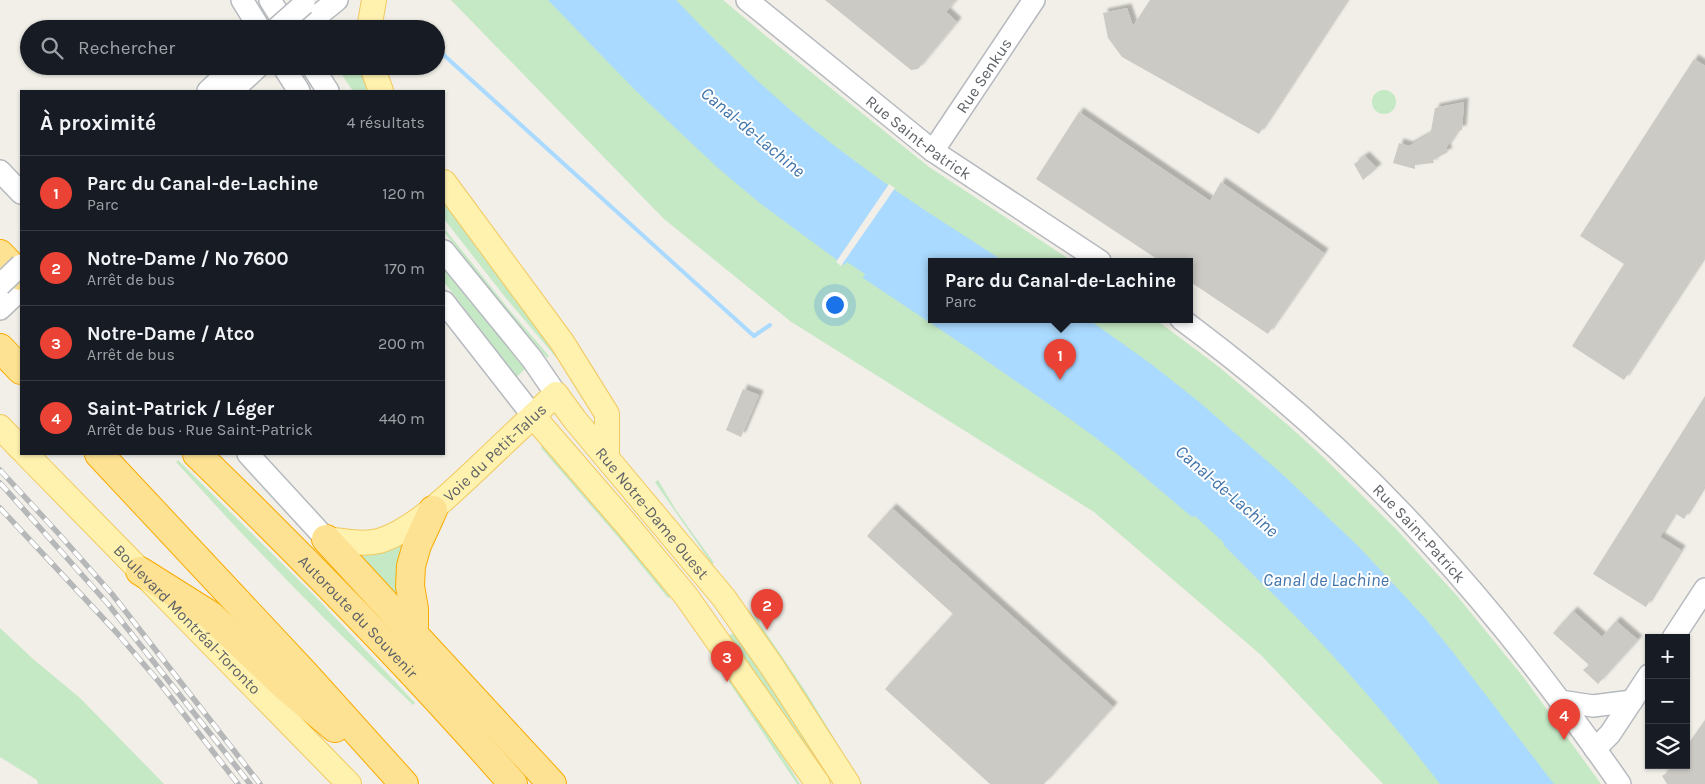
<!DOCTYPE html>
<html lang="fr">
<meta charset="utf-8">
<style>
:root{--surface:#171b24;--page:#20242c;--text:#f1f3f6;--muted:#9ea1a6;--line:#363941;--accent:#ea4335}
body{margin:0;font-family:Karla,sans-serif;background:var(--page);color:var(--text)}
.controls{position:absolute;right:15px;bottom:15px;display:grid;overflow:hidden;border-radius:0px;box-shadow:0 1px 4px #0004}
.controls button{width:45px;height:45px;display:grid;place-items:center;padding:0;border:0;border-bottom:1px solid var(--line);background:var(--surface);color:var(--text);font:25px sans-serif}
.you{position:absolute;left:834px;top:304px;width:18px;height:18px;margin:-12px;border:4px solid #fff;border-radius:50%;background:#1a73e8;box-shadow:0 0 0 8px #1a73e833}
.badge{display:grid;place-items:center;width:32px;height:32px;border-radius:50%;background:var(--accent);color:#fff;font-size:16px;font-weight:700}
.pin{position:absolute;translate:-50% -41px;filter:drop-shadow(0 1px 2px #0008)}
.pin::after{content:'';position:absolute;top:26px;width:18px;height:15px;background:inherit;clip-path:polygon(0 0,100% 0,50% 100%)}
.popup{position:absolute;left:928px;top:258px;width:265px;height:65px;box-sizing:border-box;display:grid;place-content:center;border-radius:0px;background:var(--surface);filter:drop-shadow(0 1px 4px #0005);font-size:16px;white-space:nowrap;color:var(--muted)}
.popup b{font-size:19px;color:var(--text)}
.popup::after{content:'';position:absolute;left:50%;top:100%;margin-left:-10px;border:10px solid transparent;border-top-color:var(--surface)}
.list{margin:0;padding:0;list-style:none}
h2{display:flex;justify-content:space-between;align-items:center;height:65px;margin:0;padding:0 20px;font-size:21px}
h2 small{font-size:16px;font-weight:400;color:var(--muted)}
.list li{display:grid;grid-template-columns:32px 1fr auto;gap:15px;align-items:center;box-sizing:border-box;height:75px;padding:0 20px;border-top:1px solid var(--line)}
.list b{display:block;font-size:19px;white-space:nowrap}
.list p{margin:0;font-size:16px;white-space:nowrap;color:var(--muted)}
.list em{font-size:16px;font-style:normal;color:var(--muted)}
.icon{flex:none;width:28px;height:28px;fill:none;stroke:currentColor;stroke-width:2;stroke-linecap:round;stroke-linejoin:round}
.map{position:relative;flex:none;width:1705px;height:784px;overflow:hidden}
.search{position:absolute;background:var(--surface);box-shadow:0 1px 4px #0004;left:20px;top:20px;width:425px;height:55px;display:flex;align-items:center;gap:12px;box-sizing:border-box;padding:0 18px;border-radius:28px;color:var(--muted);font-size:19px}
.panel{position:absolute;background:var(--surface);box-shadow:0 1px 4px #0004;left:20px;top:90px;width:425px;height:365px;border-radius:0px}
.map>svg:first-child{display:block}
.green{fill:#c5e8c5}
.water{fill:#aadaff}
.pier{fill:#f1efe8}
.lines{fill:none;stroke-linecap:round;stroke-linejoin:round}
.stream{stroke:#aadaff;stroke-width:4}
.building{fill:#cccac5;filter:url(#shadow)}
.secondary-casing{stroke:#b6babf;stroke-width:24}
.primary-casing{stroke:#f2c960;stroke-width:26}
.highway-casing{stroke:#f9ab00;stroke-width:30}
.secondary{stroke:#fff;stroke-width:21}
.primary{stroke:#fff2af;stroke-width:24}
.highway{stroke:#fde293;stroke-width:28}
.rail-casing{stroke:#b6b7b8;stroke-width:5.5}
.rail{stroke:#fff;stroke-width:4;stroke-dasharray:11;stroke-linecap:butt}
.secondary-bridge-casing{stroke:#b6babf;stroke-width:24;stroke-linecap:butt}
.secondary-bridge{stroke:#fff;stroke-width:21}
.labels{text-anchor:middle;stroke-width:4;stroke-linejoin:round;paint-order:stroke}
.street-label{font-size:16px;fill:#5f6368;stroke:#fff}
.water-label{font-size:18px;font-style:italic;fill:#4174aa;stroke:#fff}
</style>
<div class="map">
<svg width="1705" height="784" viewBox="0 0 1705 784">
<defs>
<filter id="shadow"><feDropShadow dx="4.5" dy="-4.5" stdDeviation="1" flood-color="#0004"/></filter>
</defs>
<rect width="100%" height="100%" fill="#f1efe8"/>
<g class="green">
<polygon points="451,0 723,0 766,36 929,167 1072,261 931,261 931,319 1155,319 1219,367 1289,426 1321,455 1397,530 1458,597 1524,678 1601,784 1383,784 1261,655 1094,512 790,321 664,219"/>
<polygon points="336,66 364,66 372,91 353,91"/>
<circle cx="1384" cy="102" r="12"/>
<polygon points="444,196 570,374 505,297 444,219"/>
<polygon points="444,228 507,307 549,356 547,358 501,304 444,232"/>
<polygon points="444,269 525,369 517,377 444,282"/>
<polygon points="542,446 636,554 670,597 668,598 618,537 541,448"/>
<path d="M178,460L315,596L415,703L413,705C331,627 252,546 176,462Z"/>
<polygon points="658,480 676,510 714,563 712,564 661,491 655,482"/>
<polygon points="411,534 407,607 355,553"/>
<polygon points="754,615 757,615 760,624 806,692 862,784 859,784 798,684 759,627"/>
<polygon points="0,628 33,659 80,698 164,784 38,784 37,780 0,757"/>
<polygon points="735,632 788,710 834,784 728,636"/>
<polygon points="732,680 765,728 800,784 797,784 729,682"/>
</g>
<path class="water" d="M548,0H676C732,59 792,116 859,164C905,199 955,229 1003,261H931V319H1088L1151,364L1198,401L1281,473L1358,546L1426,619L1452,651L1554,784H1440C1396,727 1350,672 1299,620C1275,595 1248,571 1224,545L1223,542L1195,516L1192,517L1116,453L1073,421L974,352L863,278L865,274L847,262L844,265L761,204L718,168L636,91Z"/>
<polygon class="pier" points="889,184 895,188 841,266 836,262"/>
<g class="lines">
<g class="stream">
<polyline points="414,27 416,29"/>
<polyline points="436,48 754,336 770,325"/>
</g>
</g>
<g class="building">
<polygon points="825,0 956,0 946,12 957,22 918,69 911,70"/>
<polygon points="1150,0 1347,0 1259,134 1122,57 1108,38 1103,13 1127,8 1133,26"/>
<polygon points="1694,59 1705,66 1705,256 1624,380 1572,346 1624,264 1580,236"/>
<polygon points="1464,102 1462,130 1458,130 1446,148 1448,152 1433,160 1434,163 1415,165 1415,169 1393,163 1399,143 1409,146 1428,135 1431,131 1435,108"/>
<polygon points="1079,112 1210,201 1221,182 1324,253 1268,334 1189,281 1189,261 1160,261 1036,179"/>
<polygon points="1365,156 1377,168 1363,180 1354,164"/>
<polygon points="743,389 759,395 741,437 726,430"/>
<polygon points="1705,396 1705,485 1684,519 1675,513 1660,537 1681,550 1646,607 1593,574"/>
<polygon points="892,508 1113,707 1044,784 990,784 885,689 953,614 867,536"/>
<polygon points="1573,611 1602,637 1616,621 1638,640 1598,684 1583,670 1589,665 1553,633"/>
<polygon points="1705,720 1705,784 1667,784 1662,776 1669,771 1673,765 1686,765 1686,747"/>
</g>
<g class="lines">
<g class="secondary-casing">
<g id="secondary">
<polyline points="242,0 260,29"/>
<polyline points="270,0 288,29"/>
<path id="s1" d="M747,0L933,151L1100,261"/>
<polyline points="301,29 337,0"/>
<polyline points="283,66 299,91"/>
<polyline points="312,66 328,91"/>
<polyline points="208,91 235,66"/>
<polyline points="232,91 259,66"/>
<path id="s2" d="M933,151L1034,0"/>
<polyline points="0,171 21,193"/>
<polyline points="444,251 532,359 556,394"/>
<polyline points="444,302 533,416"/>
<polyline points="0,309 21,289"/>
<path id="s3" d="M1181,319C1270,385 1354,459 1428,541C1498,617 1561,699 1620,784"/>
<polyline points="248,454 326,539"/>
<polyline points="1673,638 1705,589"/>
<polyline points="1560,701 1593,706 1632,701"/>
<polyline points="1595,749 1610,734 1649,675"/>
</g>
</g>
<g class="primary-casing">
<g id="primary">
<polyline points="369,29 374,0"/>
<polyline points="372,66 381,91"/>
<polyline points="444,182 562,342 607,414 607,457"/>
<polyline points="533,416 628,526 686,596 818,784"/>
<polyline points="0,427 21,449"/>
<path id="s4" d="M26,454L349,784"/>
<path id="s5" d="M326,539C343,541 362,545 379,541C415,530 452,492 479,467C505,442 531,418 556,394L575,420L724,598L773,668L848,784"/>
</g>
</g>
<g class="highway-casing">
<g id="highway">
<polyline points="0,254 21,276"/>
<polyline points="0,348 21,370"/>
<polyline points="99,454 304,673 404,784"/>
<path id="s6" d="M197,454C306,560 413,669 513,784"/>
<polyline points="326,539 552,784"/>
<polyline points="140,571 210,615 287,688 335,728"/>
<polyline points="414,634 414,609 410,586 411,566 417,545 433,510"/>
</g>
</g>
<use href="#secondary" class="secondary"/>
<use href="#primary" class="primary"/>
<use href="#highway" class="highway"/>
<g class="rail-casing">
<g id="rail">
<polyline points="0,470 58,533 112,594 260,784"/>
<polyline points="0,483 108,604 250,784"/>
<polyline points="0,508 117,633 159,682 238,784"/>
</g>
</g>
<use href="#rail" class="rail"/>
<g class="secondary-bridge-casing">
<g id="secondary-bridge">
<polyline points="276,29 304,4"/>
<polyline points="0,285 21,265"/>
</g>
</g>
<use href="#secondary-bridge" class="secondary-bridge"/>
</g>
<g class="labels">
<g class="street-label">
<text dy="6" stroke="none"><textPath href="#s2" startOffset="91">Rue Senkus</textPath></text>
<text dy="6" stroke="none"><textPath href="#s1" startOffset="220">Rue Saint-Patrick</textPath></text>
<text dy="6" stroke="none"><textPath href="#s5" startOffset="200">Voie du Petit-Talus</textPath></text>
<text dy="6" stroke="none"><textPath href="#s5" startOffset="438">Rue Notre-Dame Ouest</textPath></text>
<text dy="6" stroke="none"><textPath href="#s3" startOffset="321">Rue Saint-Patrick</textPath></text>
<text dy="6" stroke="none"><textPath href="#s6" startOffset="229">Autoroute du Souvenir</textPath></text>
<text dy="6" stroke="none"><textPath href="#s4" startOffset="231">Boulevard Montréal-Toronto</textPath></text>
</g>
<g class="water-label">
<text transform="translate(753 132) rotate(40)" y="6">Canal-de-Lachine</text>
<text transform="translate(1227 491) rotate(41)" y="6">Canal-de-Lachine</text>
<text x="1326" y="586">Canal de Lachine</text>
</g>
</g>
</svg>
<div class="controls">
<button>+</button>
<button>−</button>
<button><svg class="icon" aria-label="layers" viewBox="0 0 24 24"><path d="M12 4l9 5-9 5-9-5zM3 14l9 5 9-5"/></svg></button>
</div>
<div class="you"></div>
<div class="pin badge" style="left:1060px;top:380px">1</div>
<div class="popup"><b>Parc du Canal-de-Lachine</b>Parc</div>
<div class="pin badge" style="left:767px;top:630px">2</div>
<div class="pin badge" style="left:727px;top:682px">3</div>
<div class="pin badge" style="left:1564px;top:740px">4</div>
<div class="search"><svg class="icon" aria-label="search" viewBox="0 0 24 24"><circle cx="10" cy="10" r="6"/><path d="M15 15l6 6"/></svg>Rechercher</div>
<section class="panel">
<h2>À proximité<small>4 résultats</small></h2>
<ul class="list">
<li><span class="badge">1</span><div><b>Parc du Canal-de-Lachine</b><p>Parc</p></div><em>120 m</em></li>
<li><span class="badge">2</span><div><b>Notre-Dame / No 7600</b><p>Arrêt de bus</p></div><em>170 m</em></li>
<li><span class="badge">3</span><div><b>Notre-Dame / Atco</b><p>Arrêt de bus</p></div><em>200 m</em></li>
<li><span class="badge">4</span><div><b>Saint-Patrick / Léger</b><p>Arrêt de bus · Rue Saint-Patrick</p></div><em>440 m</em></li>
</ul>
</section>
</div>
